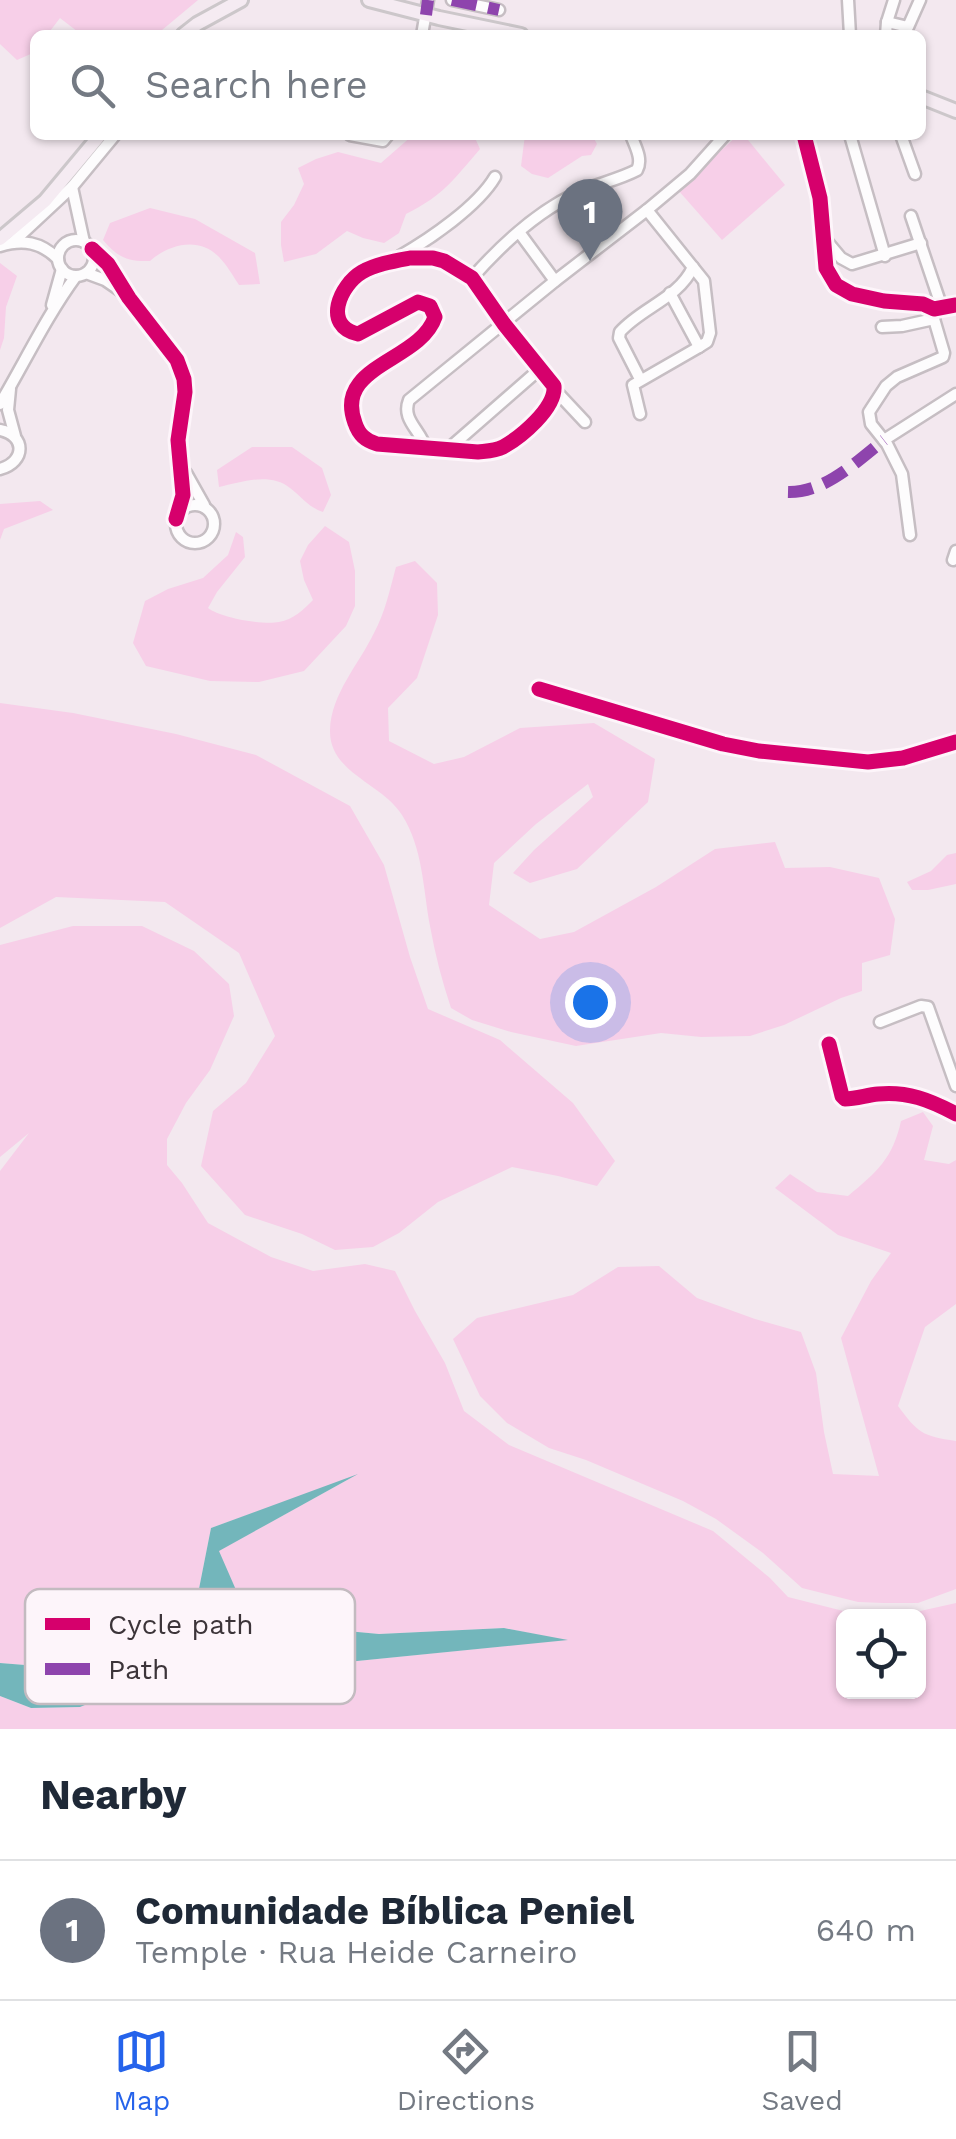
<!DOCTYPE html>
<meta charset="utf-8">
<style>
:root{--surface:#fff;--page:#f6f6f7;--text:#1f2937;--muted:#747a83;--line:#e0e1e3;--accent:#2563eb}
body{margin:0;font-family:"Work Sans",sans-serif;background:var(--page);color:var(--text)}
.controls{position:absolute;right:30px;bottom:30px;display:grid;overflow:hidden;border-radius:15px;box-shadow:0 2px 8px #0004}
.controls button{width:90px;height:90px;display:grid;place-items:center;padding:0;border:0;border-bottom:2px solid var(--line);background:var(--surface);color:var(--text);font:50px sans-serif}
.you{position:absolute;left:590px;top:1002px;width:35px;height:35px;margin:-25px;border:8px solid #fff;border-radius:50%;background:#1a73e8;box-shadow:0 0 0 15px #1a73e833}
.badge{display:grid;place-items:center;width:65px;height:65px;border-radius:50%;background:var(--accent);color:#fff;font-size:32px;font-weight:700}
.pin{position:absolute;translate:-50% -82px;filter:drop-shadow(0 2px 5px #0008)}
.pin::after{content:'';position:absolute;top:52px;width:35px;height:30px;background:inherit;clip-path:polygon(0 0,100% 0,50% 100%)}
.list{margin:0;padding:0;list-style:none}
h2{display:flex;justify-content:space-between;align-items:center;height:130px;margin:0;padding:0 40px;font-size:42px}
h2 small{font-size:32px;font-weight:400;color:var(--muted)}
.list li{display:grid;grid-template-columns:65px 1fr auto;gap:30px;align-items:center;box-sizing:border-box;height:140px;padding:0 40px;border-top:2px solid var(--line)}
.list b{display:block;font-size:38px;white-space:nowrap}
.list p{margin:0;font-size:32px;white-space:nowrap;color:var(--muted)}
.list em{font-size:32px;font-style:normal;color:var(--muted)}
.icon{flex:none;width:55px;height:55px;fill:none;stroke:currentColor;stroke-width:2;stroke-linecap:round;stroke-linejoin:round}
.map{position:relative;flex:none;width:956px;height:1729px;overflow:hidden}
.search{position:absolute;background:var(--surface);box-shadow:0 2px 8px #0004;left:30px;right:30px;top:30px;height:110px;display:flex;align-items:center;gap:25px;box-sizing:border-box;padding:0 35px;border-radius:15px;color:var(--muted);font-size:38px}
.sheet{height:270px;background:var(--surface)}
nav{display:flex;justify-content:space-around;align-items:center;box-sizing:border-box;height:140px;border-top:2px solid var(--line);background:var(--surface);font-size:28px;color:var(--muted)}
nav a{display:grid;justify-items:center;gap:5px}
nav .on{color:var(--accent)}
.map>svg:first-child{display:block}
.green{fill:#f7cfe8}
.water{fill:#73b6bb}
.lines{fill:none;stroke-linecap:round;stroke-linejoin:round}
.minor-casing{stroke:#c6bec3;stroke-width:15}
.major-casing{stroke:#ccc7ca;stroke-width:18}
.minor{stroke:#fdfcfd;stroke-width:10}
.major{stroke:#f5ebf2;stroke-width:12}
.quiet{stroke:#8e44ad;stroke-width:12;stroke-dasharray:25 12;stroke-linecap:butt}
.cycleway-casing{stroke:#fdf5fa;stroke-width:21}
.cycleway{stroke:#d6006c;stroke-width:15}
.key{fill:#fdf5fa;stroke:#c3bbc0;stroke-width:2.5}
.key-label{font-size:28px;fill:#3c3439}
</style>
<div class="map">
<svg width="956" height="1729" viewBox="0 0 956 1729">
<rect width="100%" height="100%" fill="#f3e8ef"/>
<g class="green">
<polygon points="0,0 198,0 156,35 82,35 60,18 47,35 35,35 33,53 17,60 0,44"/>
<path d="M413,135H476L475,138L480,149C453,180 444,195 406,214L399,233L384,243L363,238L347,231L316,254L284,262L281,245V222L294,205L304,184L298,168L316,159L338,152L381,163Z"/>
<polygon points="525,135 592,135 597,144 591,155 582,156 548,178 532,174 521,166"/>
<polygon points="738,135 744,135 785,185 722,240 678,190"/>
<path d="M150,208L195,219L255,253L260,284L239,285C233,276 227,265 219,257C199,236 169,244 150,261C128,262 117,257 103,240L110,223Z"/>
<polygon points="0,263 17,276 6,307 4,338 0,350"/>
<path d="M252,447H292L322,468L331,495L323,512C308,507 302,497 290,488C270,472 242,482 219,487L217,470Z"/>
<polygon points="40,501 53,510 4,529 0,540 0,504"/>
<path d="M325,526L349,542L355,571V606L346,626L304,671L259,682L210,681L146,666L133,643L145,601L168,589L203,578L228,555L236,532L243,537L245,557L217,592L208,608C221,618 262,625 279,622C293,620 304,609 313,600L304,580L300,561L308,545Z"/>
<path d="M415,561L437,583L438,615L417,678L388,708L389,741L434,764L464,757L520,728L594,723L655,759L648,802L577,869L530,883L513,873L534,850L593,797L588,784L536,824L494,863L489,905L540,939L574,932L656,887L715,849L775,842L785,868L830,867L879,878L895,919L890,955L862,963V991L841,998L784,1025L750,1036L701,1037L661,1033L576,1046L511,1032L472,1020L451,1008C442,981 435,954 430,926C423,888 423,848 402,815C382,783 329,773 330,730C331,694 359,664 374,633C385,613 390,589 396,567Z"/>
<polygon points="0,703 73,713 176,734 256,755 350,806 384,865 410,957 428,1009 500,1040 573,1103 615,1161 597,1186 558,1176 512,1167 438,1202 399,1233 373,1247 335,1250 302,1234 245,1215 201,1166 213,1111 246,1083 275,1036 239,953 165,902 56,897 0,928"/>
<polygon points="956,853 956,884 928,890 912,890 907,882 931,871 947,855"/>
<polygon points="73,926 142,926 194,951 229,984 234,1016 210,1070 186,1103 167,1139 167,1165 182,1183 208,1223 271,1257 313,1271 365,1264 395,1271 415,1311 445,1363 464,1411 509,1445 713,1531 770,1578 788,1597 863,1616 844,1616 844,1692 918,1692 918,1616 898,1616 956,1603 956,1729 0,1729 0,1696 31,1708 80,1707 238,1642 327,1664 563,1640 504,1628 379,1634 250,1622 218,1551 349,1479 211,1528 194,1614 144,1646 75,1669 0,1663 0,1171 29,1133 0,1157 0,945"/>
<path d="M923,1112L933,1126L924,1160L949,1164L956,1160V1304L925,1327L898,1406C918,1433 922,1436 956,1441V1589L918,1603H884L858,1602L802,1588L763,1553L716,1519L683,1501L586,1460L549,1448L507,1423L480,1396L453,1339L477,1318L573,1295L618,1267L659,1266L697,1298L755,1319L801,1332L816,1373L824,1432L833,1474L879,1476L841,1338L871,1281L891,1253L838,1235L775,1188L790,1174L817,1192L848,1196C877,1172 893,1158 901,1121Z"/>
</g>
<polygon class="water" points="358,1474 219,1551 250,1622 379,1634 504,1628 568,1640 327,1664 238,1643 80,1707 31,1708 0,1696 0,1663 75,1669 144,1646 194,1614 211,1528"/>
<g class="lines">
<g class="minor-casing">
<g id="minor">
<polyline points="452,0 499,10"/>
<polyline points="848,0 850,35"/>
<polyline points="887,22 908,27 920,0"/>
<polyline points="422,35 428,0"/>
<polyline points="886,35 887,22 894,0"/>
<polyline points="350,135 383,141 388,135"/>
<polyline points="804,135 820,198 826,268 836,285 852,294 884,301 923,304 934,309 956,305"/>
<polyline points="850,135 885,256"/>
<polyline points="901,135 915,174"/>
<polyline points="72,187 84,242"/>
<polyline points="911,216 942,308"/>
<polyline points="519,232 555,281"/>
<polyline points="825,239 841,258 852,264 921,243"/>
<circle cx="76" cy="258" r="18"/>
<polyline points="13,242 72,187 115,135"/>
<path d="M0,246C23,239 41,242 58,259"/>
<polyline points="92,249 108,264 129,298 177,360 184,379 185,392 178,440 183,495 176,519"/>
<path d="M400,256C430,239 478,206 495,177"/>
<path d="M410,258H433L444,261L472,278L504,324L554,386C556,408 521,437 503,447C495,451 487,451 478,452L377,444C365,440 359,435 355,423C333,365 420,362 435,317L430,306L418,302L358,334C322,326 340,285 362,272C376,264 394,261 410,258Z"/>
<polyline points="86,273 105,280 121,291"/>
<path d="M472,278C502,244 536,212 577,193C596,184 618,180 637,170C643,159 635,146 631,135"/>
<polyline points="670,293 699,347"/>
<polyline points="52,305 62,269"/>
<polyline points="882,327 902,326 934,319 934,312"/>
<path d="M640,379L619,338L620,332C641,308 679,298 693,267"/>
<polyline points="10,389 8,410 15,436"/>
<polyline points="555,390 585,422"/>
<path d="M0,404C26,360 46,317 76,276"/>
<polyline points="640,414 633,385 699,347 707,342 710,333 704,281 647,210"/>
<path d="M0,430C26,435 26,462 0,469"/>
<polyline points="884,440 956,394"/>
<path d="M426,449C421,430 401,420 409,400L555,281L647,210L690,174L725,135"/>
<polyline points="446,451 541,368"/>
<polyline points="186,473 204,505"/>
<circle cx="195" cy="524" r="19"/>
<polyline points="910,535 902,474 887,444 871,424 869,412 886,386 897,377 943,357 944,353 934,319"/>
<polyline points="953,560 956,551"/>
<polyline points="539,689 723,744 759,751 868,762 903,758 956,742"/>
<polyline points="880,1022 921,1006 928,1007 956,1086"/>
<path d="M829,1044L842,1096L845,1099C856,1099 867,1095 878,1094C907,1091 930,1100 956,1114"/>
</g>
</g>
<g class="major-casing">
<g id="major">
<polyline points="369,0 439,18 521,35"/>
<polyline points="183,35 197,24 241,0"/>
<polyline points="921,97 956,111"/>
<polyline points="0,239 45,201 100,135"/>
</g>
</g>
<use href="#minor" class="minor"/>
<use href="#major" class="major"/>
<g class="quiet">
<polyline points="452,0 499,10"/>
<polyline points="426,15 428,0"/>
<path d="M788,492C825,493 857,461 884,440"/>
</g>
<g class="cycleway-casing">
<g id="cycleway">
<polyline points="804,135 820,198 826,268 836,285 852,294 884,301 923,304 934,309 956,305"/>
<polyline points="92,249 108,264 129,298 177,360 184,379 185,392 178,440 183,495 176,519"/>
<path d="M410,258H433L444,261L472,278L504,324L554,386C556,408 521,437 503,447C495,451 487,451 478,452L377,444C365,440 359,435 355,423C333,365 420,362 435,317L430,306L418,302L358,334C322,326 340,285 362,272C376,264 394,261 410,258Z"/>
<polyline points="539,689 723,744 759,751 868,762 903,758 956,742"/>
<path d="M829,1044L842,1096L845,1099C856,1099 867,1095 878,1094C907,1091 930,1100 956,1114"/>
</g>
</g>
<use href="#cycleway" class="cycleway"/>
</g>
<rect x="25" y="1589" width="330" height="115" rx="15" class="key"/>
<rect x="45" y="1618" width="45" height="12" fill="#d6006c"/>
<rect x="45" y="1663" width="45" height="12" fill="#8e44ad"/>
<g class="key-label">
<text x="108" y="1634">Cycle path</text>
<text x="108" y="1679">Path</text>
</g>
</svg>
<div class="controls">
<button><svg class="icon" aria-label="locate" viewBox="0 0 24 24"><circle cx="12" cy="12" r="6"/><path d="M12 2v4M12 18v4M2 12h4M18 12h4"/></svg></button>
</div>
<div class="you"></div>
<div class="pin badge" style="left:590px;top:261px;background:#6b7280">1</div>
<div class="search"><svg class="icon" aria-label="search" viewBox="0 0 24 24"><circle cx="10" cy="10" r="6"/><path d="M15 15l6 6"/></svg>Search here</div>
</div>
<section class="sheet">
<h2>Nearby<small></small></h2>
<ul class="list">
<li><span class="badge" style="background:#6b7280">1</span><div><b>Comunidade Bíblica Peniel</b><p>Temple · Rua Heide Carneiro</p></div><em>640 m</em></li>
</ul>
</section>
<nav>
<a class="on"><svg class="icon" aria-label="map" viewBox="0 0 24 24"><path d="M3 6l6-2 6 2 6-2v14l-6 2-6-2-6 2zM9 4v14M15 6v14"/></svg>Map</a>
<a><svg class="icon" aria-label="directions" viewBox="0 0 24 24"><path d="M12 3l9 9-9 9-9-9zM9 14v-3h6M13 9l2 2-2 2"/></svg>Directions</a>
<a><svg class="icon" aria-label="saved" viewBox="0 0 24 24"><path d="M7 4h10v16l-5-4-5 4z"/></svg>Saved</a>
</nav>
